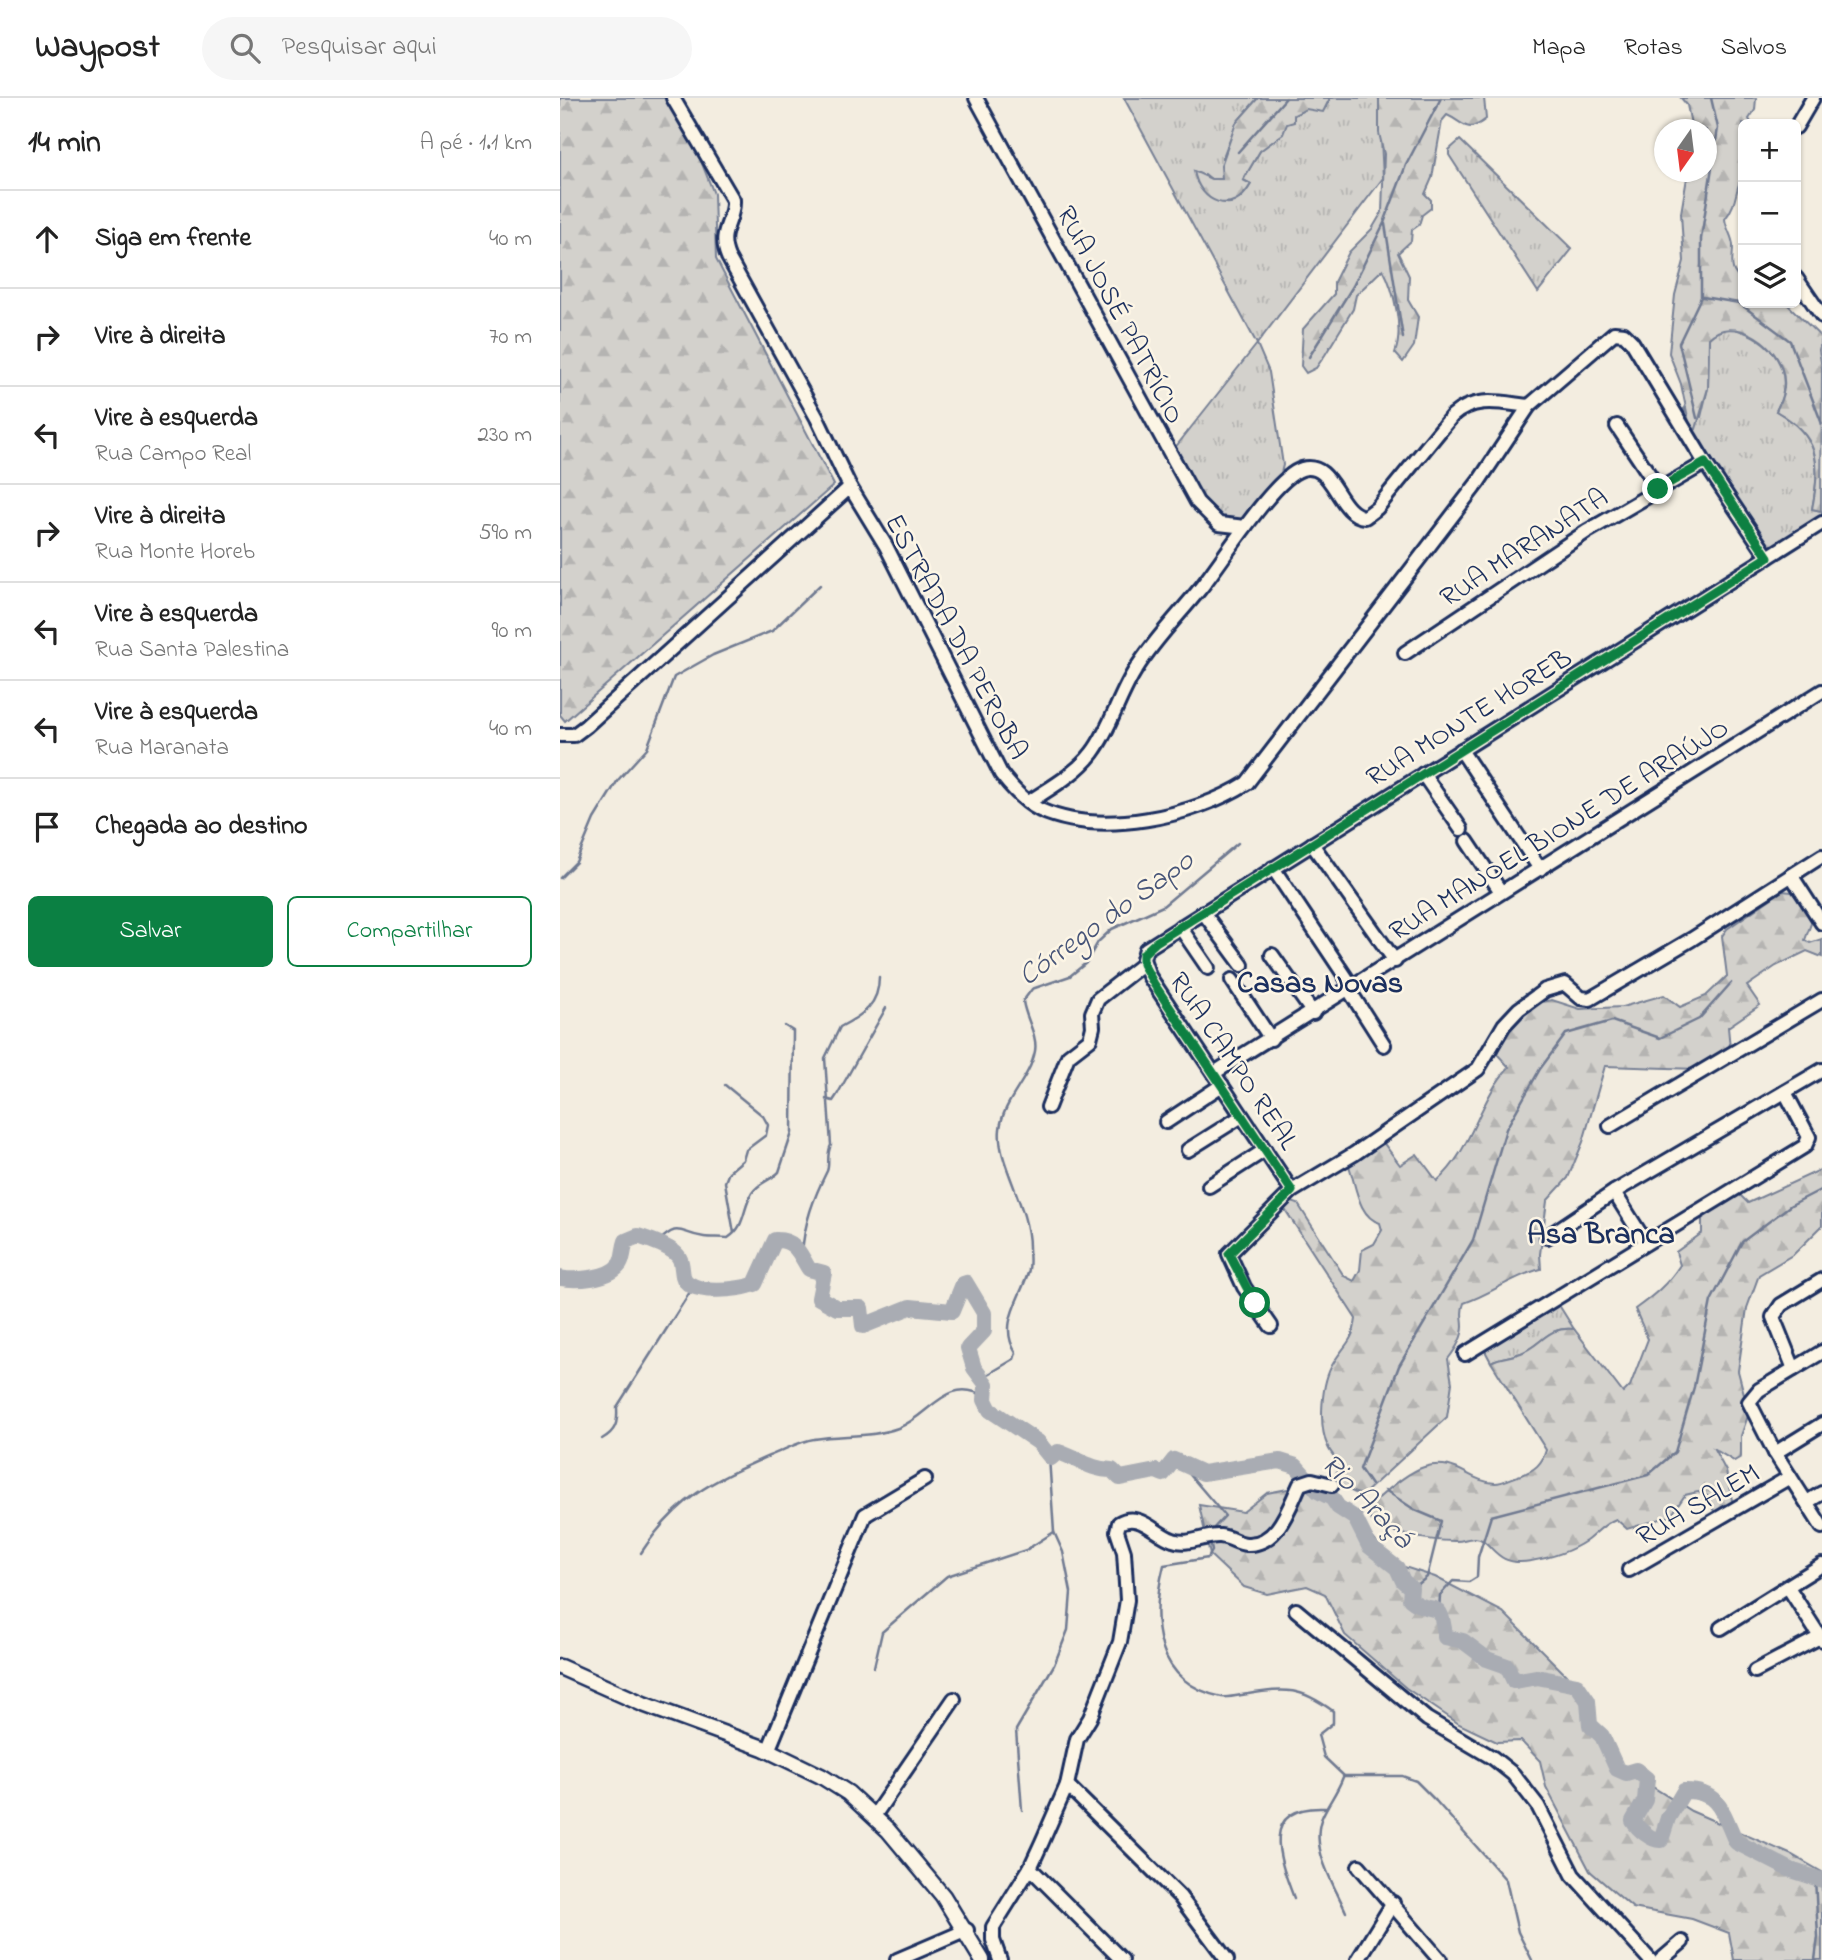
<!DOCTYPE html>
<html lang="pt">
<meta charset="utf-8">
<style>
:root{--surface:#fff;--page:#f6f6f6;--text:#222;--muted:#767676;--line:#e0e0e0;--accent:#0b8043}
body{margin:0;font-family:"Indie Flower",sans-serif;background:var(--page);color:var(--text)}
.controls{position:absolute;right:21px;top:21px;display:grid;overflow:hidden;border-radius:10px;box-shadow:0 2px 5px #0004}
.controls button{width:63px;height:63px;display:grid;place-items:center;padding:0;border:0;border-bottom:2px solid var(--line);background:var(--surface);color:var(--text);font:35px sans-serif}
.compass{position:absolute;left:1094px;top:21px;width:63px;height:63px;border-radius:50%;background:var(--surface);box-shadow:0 2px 5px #0004;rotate:194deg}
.stop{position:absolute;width:21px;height:21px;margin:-16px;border:5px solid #0b8043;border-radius:50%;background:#fff}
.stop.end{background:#0b8043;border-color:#fff;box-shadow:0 2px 7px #0008}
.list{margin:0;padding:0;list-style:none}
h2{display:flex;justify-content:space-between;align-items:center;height:91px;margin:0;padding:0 28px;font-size:30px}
h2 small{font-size:23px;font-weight:400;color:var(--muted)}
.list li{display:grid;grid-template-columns:46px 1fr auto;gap:21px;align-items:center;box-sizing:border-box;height:98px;padding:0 28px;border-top:2px solid var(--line)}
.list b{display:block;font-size:26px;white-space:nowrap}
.list p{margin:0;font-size:23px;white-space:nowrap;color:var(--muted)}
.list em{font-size:23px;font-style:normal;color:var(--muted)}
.actions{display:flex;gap:14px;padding:21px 28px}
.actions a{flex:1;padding:16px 0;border:2px solid var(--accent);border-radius:10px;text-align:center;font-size:24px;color:var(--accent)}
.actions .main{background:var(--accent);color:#fff}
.icon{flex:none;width:38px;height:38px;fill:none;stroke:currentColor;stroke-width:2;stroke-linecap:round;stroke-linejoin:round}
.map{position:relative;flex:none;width:1262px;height:1862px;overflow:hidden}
header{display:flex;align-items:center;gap:42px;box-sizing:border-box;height:98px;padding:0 35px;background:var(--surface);border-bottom:2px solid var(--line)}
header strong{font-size:33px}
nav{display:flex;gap:38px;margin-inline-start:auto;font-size:24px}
.search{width:490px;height:63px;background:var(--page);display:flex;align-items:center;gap:18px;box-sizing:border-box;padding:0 24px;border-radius:38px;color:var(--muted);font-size:26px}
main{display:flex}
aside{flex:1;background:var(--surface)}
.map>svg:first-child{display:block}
.grass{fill:url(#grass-tufts);stroke:#778095;stroke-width:2}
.forest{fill:url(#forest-firs);stroke:#778095;stroke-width:2}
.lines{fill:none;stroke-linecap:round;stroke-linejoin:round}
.stream{stroke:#707a91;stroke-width:2.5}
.river{stroke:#a9acb3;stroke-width:16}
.minor-casing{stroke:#1b2f5e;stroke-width:18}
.major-casing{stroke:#1b2f5e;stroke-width:19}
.minor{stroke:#fcf5e5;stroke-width:12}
.major{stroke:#fcf5e5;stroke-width:14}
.route{stroke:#0b8043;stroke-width:9}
.labels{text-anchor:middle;stroke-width:5;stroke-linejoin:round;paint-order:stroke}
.street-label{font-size:28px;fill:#1b2f5e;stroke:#fcf5e5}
.water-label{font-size:30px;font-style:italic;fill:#465478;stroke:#fcf5e5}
.neighbourhood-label{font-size:30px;font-weight:bold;fill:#1b2f5e;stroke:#fcf5e5}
</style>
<header>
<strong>Waypost</strong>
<div class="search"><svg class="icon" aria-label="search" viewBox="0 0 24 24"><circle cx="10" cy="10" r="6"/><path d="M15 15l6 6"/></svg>Pesquisar aqui</div>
<nav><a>Mapa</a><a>Rotas</a><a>Salvos</a></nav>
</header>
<main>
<aside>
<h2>14 min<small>A pé · 1.1 km</small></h2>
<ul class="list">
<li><svg class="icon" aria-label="ahead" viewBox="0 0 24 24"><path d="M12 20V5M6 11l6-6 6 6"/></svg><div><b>Siga em frente</b></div><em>40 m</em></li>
<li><svg class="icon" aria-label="right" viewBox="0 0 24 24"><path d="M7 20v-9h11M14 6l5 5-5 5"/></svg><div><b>Vire à direita</b></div><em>70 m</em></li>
<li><svg class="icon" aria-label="left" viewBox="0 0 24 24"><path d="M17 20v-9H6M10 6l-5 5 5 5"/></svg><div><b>Vire à esquerda</b><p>Rua Campo Real</p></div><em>230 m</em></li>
<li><svg class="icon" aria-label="right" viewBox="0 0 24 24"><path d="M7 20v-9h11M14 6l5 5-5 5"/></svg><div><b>Vire à direita</b><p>Rua Monte Horeb</p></div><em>590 m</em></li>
<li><svg class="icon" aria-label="left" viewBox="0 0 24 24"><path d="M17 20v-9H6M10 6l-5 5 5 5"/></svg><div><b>Vire à esquerda</b><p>Rua Santa Palestina</p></div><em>90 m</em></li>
<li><svg class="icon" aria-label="left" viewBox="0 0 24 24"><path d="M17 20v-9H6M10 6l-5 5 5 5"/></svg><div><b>Vire à esquerda</b><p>Rua Maranata</p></div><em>40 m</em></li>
<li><svg class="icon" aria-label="arrive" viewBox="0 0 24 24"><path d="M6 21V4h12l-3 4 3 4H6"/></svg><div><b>Chegada ao destino</b></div></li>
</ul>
<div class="actions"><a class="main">Salvar</a><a>Compartilhar</a></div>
</aside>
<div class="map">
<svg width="1262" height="1862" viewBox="0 0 1262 1862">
<defs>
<pattern id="grass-tufts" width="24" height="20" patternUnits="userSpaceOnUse" patternTransform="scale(1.75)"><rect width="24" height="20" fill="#d3d1cc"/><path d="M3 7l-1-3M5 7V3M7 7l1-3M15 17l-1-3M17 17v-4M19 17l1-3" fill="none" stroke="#b5b4b2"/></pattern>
<pattern id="forest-firs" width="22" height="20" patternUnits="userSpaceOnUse" patternTransform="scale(1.75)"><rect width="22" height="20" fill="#d3d1cc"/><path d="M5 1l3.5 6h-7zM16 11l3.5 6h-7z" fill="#b5b4b2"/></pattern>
</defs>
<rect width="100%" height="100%" fill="#f3ede0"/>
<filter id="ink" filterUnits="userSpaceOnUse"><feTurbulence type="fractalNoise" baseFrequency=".0143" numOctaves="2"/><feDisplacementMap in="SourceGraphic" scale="14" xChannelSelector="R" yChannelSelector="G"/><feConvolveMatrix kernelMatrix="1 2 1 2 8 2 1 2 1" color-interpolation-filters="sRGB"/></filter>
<g filter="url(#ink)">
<g class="grass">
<path d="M564,0H698L676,25L663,59L662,81H651L645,76L637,84C655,106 674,117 691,86L683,82L700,53L734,17L746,11L767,9L770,0H819L823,80L697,246L709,274L723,367L720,379L683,425L662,423L641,403L614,351L697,246Z"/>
<polygon points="900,42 1012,151 978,194 889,57 889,52"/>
<path d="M1171,230C1212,240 1237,273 1216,313C1260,339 1261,364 1252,411L1262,413V420L1215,450L1206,447L1119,315L1125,310V317L1141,319L1148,290L1149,240L1157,232Z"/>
<path d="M997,1204L1014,1231C985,1228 982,1249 958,1256C948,1260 941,1258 931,1264L923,1249Z"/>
</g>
<g class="forest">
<polygon points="0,0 116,0 154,96 156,161 274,387 5,623 0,617"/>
<path d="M698,0H770L763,14L746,11L734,17V24L727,26L723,36L700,53L683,82L691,86C673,118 640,106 634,73L651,81H662L661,68L676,25Z"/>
<path d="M819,0H924L926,21C906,37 905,25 887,17L882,23L872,80L865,96L871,102V110L862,117L859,127L852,132L851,143L838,155L849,178L848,202L858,219L854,248L843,264L835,255C844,232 834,192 823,171L796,197L793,211L765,257L756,270L746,275L741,268L743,231L774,196V184L789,154L812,131L822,114L824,56L819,35Z"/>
<path d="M1121,0H1196L1195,12L1189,21L1192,26H1183V78C1174,91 1179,103 1165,121C1166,131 1173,139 1173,148C1173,165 1168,172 1183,183V205H1226L1262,240L1259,252L1262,270L1261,413L1252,411C1261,364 1260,338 1216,313C1223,299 1227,287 1222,271C1214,243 1172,217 1149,240L1148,290L1136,331L1130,329L1121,286L1109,255L1115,197L1124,163L1121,115L1128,74H1146V32L1132,31L1127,7Z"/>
<path d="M1222,793L1232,794L1253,820L1245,842L1250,845L1262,841V859L1247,853L1216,868L1187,888L1200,907L1168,929L1170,950L1138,971L1045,968L1023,1044L1008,1080L987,1103L980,1156L981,1171C952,1178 932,1196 904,1205C900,1215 903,1218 903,1228C903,1239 895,1252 888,1261L892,1285L887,1319L803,1397C791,1395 782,1389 774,1380L780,1367C777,1361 771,1356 768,1349C758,1328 761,1284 774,1264C785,1246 793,1244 796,1221L724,1110L732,1104L738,1106L784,1178L794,1183L800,1172L802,1152L814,1146L822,1132L820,1125C798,1119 796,1087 789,1068L822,1043L840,1067L857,1056L877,1083C912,1053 918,1003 949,969L937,956L944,933L972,906L992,902L1020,911L1062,909L1104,897L1120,909L1146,898L1167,878L1162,838L1167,831Z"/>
<path d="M1262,1071V1128L1234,1156L1199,1177L1187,1210L1178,1273L1189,1315L1181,1338V1359L1174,1363L1154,1351L1166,1373L1173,1407L1155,1416L1148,1398L1138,1394L1125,1397L1111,1418L1067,1431L1056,1421C1043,1426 1037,1435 1026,1443C1011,1453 989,1460 971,1463C933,1470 933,1441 915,1440C908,1440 901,1444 894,1443C874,1443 819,1436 809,1419L812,1406C825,1394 848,1374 864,1369C896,1359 909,1384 935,1385C944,1385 953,1379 961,1377C975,1372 982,1366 986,1352L931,1264C941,1258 948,1260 958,1256C982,1249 985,1228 1014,1231L1063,1295L1070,1288L1088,1241L1075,1211C1093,1198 1108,1186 1120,1167L1116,1154L1142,1135V1117L1177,1094L1188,1105Z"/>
<polygon points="743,1388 794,1415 832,1465 875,1479 943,1514 1020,1591 1050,1662 1131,1713 1232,1757 1262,1774 1262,1862 1174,1862 1169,1835 1132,1821 1073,1810 1030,1773 986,1689 980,1663 961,1643 937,1644 899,1626 846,1590 785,1537 765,1496 747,1488 707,1496 684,1489 650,1457 639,1407 683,1414 707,1395"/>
</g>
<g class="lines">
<g class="stream">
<polyline points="678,54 726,0"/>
<polyline points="825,126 843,240"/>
<polyline points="1143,199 1179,205 1230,243 1262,326"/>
<polyline points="749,259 793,188 824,125 846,67 881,0"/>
<polyline points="1137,320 1119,245 1141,199 1141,141 1158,30 1151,0"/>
<polyline points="0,780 16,764 34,721 58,682 87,650 114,579 153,557 212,533 260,487"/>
<polyline points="165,987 203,1018 208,1027 206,1037 186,1052 183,1062 169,1074 165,1084 174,1135"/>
<polyline points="266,1001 273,1003 277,997 326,910"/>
<path d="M97,1145C120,1122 119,1136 144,1139C151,1140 160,1139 168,1140C186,1128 182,1112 192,1095C199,1084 210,1083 219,1074L232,1035L233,933L225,928"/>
<path d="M242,1156C244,1125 254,1099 267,1073C270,1066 266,1057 271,1047L265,960L280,929C303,917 319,907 319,879"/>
<path d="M422,1280L454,1261L456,1255C438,1227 459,1203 468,1175C471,1167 469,1157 469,1149C469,1107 436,1064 440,1031C443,1002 470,981 475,953C478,937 465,920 463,903L472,891L510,878L526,865L538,844L552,831L603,808L678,745"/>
<path d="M42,1341C56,1333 58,1325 57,1309L130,1194"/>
<polyline points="619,1364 665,1418 650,1434"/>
<polyline points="811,1387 800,1371 839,1268 913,1142 946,1031 980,971 1006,936 1052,923 1100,940 1139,921 1171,885"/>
<polyline points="825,1392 855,1412 881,1423 867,1479 851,1492"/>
<path d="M650,1443L652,1453L648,1460L604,1467C590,1522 594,1585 662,1599C670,1600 680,1597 688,1596C727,1590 740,1589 773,1613V1625L758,1637L764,1659L784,1678H842L856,1683L876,1703L946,1782L958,1834L972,1862"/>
<path d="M81,1455C117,1400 150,1384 209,1358C223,1353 239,1343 254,1341C282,1336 311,1340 338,1330C370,1318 387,1276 426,1299"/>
<polyline points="879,1513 880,1497 893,1483 909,1484 917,1479 918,1459 931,1418 1088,1377 1115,1354 1134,1289 1151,1203 1182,1144 1231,1107 1262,1091"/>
<polyline points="314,1569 322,1534 387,1478 466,1452 494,1434"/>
<path d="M783,1679C778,1693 769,1704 763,1717C748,1748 774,1786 786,1814"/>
<polyline points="462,1712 456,1632 494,1567 508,1532 511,1494 503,1454 494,1434 489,1359"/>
<path d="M734,1800C719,1761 698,1707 765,1710"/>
<polyline points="1255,1862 1258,1839 1255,1779"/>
</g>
<path class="river" d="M0,1180C16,1183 50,1181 60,1166C64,1159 63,1151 66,1143L78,1138C90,1142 104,1146 114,1154C123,1161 121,1168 123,1178C128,1198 181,1192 195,1186L215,1142C236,1141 240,1157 249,1171L264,1175L259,1200L277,1210H301L303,1228L350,1209L392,1213L403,1186L406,1185L424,1215V1233L408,1250L414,1270L426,1286L425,1302L430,1312L478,1344L491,1360L498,1354C517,1360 531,1372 552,1372L560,1380L596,1373L603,1376L614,1362L643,1375L720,1363L736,1368L758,1393L772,1400L778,1409L795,1420L809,1448L837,1470L843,1483L851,1490L850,1501C872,1520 881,1496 885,1539L903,1543L927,1561L947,1568L954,1583L977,1579L1017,1587L1028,1603L1030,1627L1042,1638L1057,1671L1066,1675L1076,1672L1087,1681L1085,1702L1073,1723C1078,1731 1092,1743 1101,1742L1108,1720L1124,1693C1160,1692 1163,1716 1176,1744L1231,1772L1262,1782"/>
<g class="minor-casing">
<g id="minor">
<path d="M113,0L173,102C174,126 157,132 168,159L257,320L290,389L326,448L441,676C451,689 464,704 480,712C541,739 633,719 687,685L919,383L969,308L1054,235L1064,236L1072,244L1145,365L1208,459"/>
<polyline points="416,0 637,404 659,426 685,429"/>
<polyline points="1236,29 1253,0"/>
<polyline points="1236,180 1262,218"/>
<polyline points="1057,328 1099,391"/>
<polyline points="845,555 1026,434 1145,365"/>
<polyline points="0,637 14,637 26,628 290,389"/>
<polyline points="901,652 980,771"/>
<polyline points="863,676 901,731"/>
<path d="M469,704C490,690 516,676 532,655C551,630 559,597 576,571C594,542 618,518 639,492C660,467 714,379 742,371C774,362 777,417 805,419L817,410L892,318C916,297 941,305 969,308"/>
<polyline points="907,743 941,794"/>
<polyline points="752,746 835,863"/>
<polyline points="713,770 793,890"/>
<polyline points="1231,777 1262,825"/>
<polyline points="643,814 682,867"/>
<polyline points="620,829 648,870"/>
<polyline points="712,857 753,915"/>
<polyline points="672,882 711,941"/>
<polyline points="789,892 824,947"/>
<polyline points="654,975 1262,593"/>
<polyline points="488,1009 508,958 530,941 533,929 532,915 538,901 583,866"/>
<polyline points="606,1024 662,987"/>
<polyline points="1050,1028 1262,902"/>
<polyline points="628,1052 682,1018"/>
<polyline points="649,1088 705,1052"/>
<polyline points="732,1093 589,878 583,861 586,851 1262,425"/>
<polyline points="1054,1094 1086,1145"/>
<polyline points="987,1139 1054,1094 1262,972"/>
<polyline points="711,1228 684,1189 669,1156 732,1093 794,1056 918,971 944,927 959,911 985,892 1005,886 1021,900 1030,901 1132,841 1262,758"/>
<polyline points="1262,1254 1199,1292 1189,1304 1215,1355 1262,1429"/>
<polyline points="905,1256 1245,1048 1249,1039 1225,994"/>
<polyline points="1234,1271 1213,1219 1221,1207 1262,1182"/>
<polyline points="1215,1355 1262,1326"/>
<polyline points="1247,1404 1262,1395"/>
<polyline points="1069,1472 1230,1379"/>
<polyline points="1228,1489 1262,1542"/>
<polyline points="736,1512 867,1621 933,1660 953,1676 978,1708 1013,1777 1090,1862"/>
<polyline points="1161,1530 1262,1467"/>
<polyline points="1195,1573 1260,1539"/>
<polyline points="208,1653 305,1417 365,1381"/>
<polyline points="507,1687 620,1799 667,1862"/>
<polyline points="314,1718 394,1601"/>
<polyline points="799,1768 880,1862"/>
<polyline points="470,1770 562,1862"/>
<polyline points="337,1862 407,1832"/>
<path d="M440,1862L433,1842V1829L470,1770L482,1744L507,1687L517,1641L530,1620L560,1544L567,1502L564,1454L557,1433L559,1425C579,1413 595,1436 613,1442C629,1448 644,1437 660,1438C670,1439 677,1445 686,1446C718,1448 729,1409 740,1386L752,1382L772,1387"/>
<polyline points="798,1862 833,1805"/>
<polyline points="1101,1862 1122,1844"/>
</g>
</g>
<g class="major-casing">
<polyline id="major" points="0,1569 83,1606 203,1650 261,1678 288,1695 328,1732 383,1798 422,1862"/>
</g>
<use href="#minor" class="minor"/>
<use href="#major" class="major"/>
</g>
</g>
<g class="lines" filter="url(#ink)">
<polyline class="route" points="695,1205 669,1156 732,1093 594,886 583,866 583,856 596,844 1208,459 1145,365 1098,391"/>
</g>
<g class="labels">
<g class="street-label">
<text transform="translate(562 216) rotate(62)" y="10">RUA JOSÉ PATRÍCIO</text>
<text transform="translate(963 448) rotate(-33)" y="10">RUA MARANATA</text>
<text transform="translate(398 538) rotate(62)" y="10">ESTRADA DA PEROBA</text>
<text transform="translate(908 618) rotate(-32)" y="10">RUA MONTE HOREB</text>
<text transform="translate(998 730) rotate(-32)" y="10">RUA MANOEL BIONE DE ARAÚJO</text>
<text transform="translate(675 962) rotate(56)" y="10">RUA CAMPO REAL</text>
<text transform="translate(1137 1405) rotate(-30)" y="10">RUA SALEM</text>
</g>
<g class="water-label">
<text transform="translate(545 819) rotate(-36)" y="10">Córrego do Sapo</text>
<text transform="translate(808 1402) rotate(46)" y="10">Rio Araçá</text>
</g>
<g class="neighbourhood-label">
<text x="760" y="894">Casas Novas</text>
<text x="1041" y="1145">Asa Branca</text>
</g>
</g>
</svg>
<div class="controls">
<button>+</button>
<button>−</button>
<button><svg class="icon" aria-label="layers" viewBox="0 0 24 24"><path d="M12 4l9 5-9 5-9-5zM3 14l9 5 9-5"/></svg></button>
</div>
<svg class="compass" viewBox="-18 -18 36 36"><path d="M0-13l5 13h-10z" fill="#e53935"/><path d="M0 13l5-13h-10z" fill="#767676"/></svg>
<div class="stop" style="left:695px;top:1205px"></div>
<div class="stop end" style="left:1098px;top:391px"></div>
</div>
</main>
